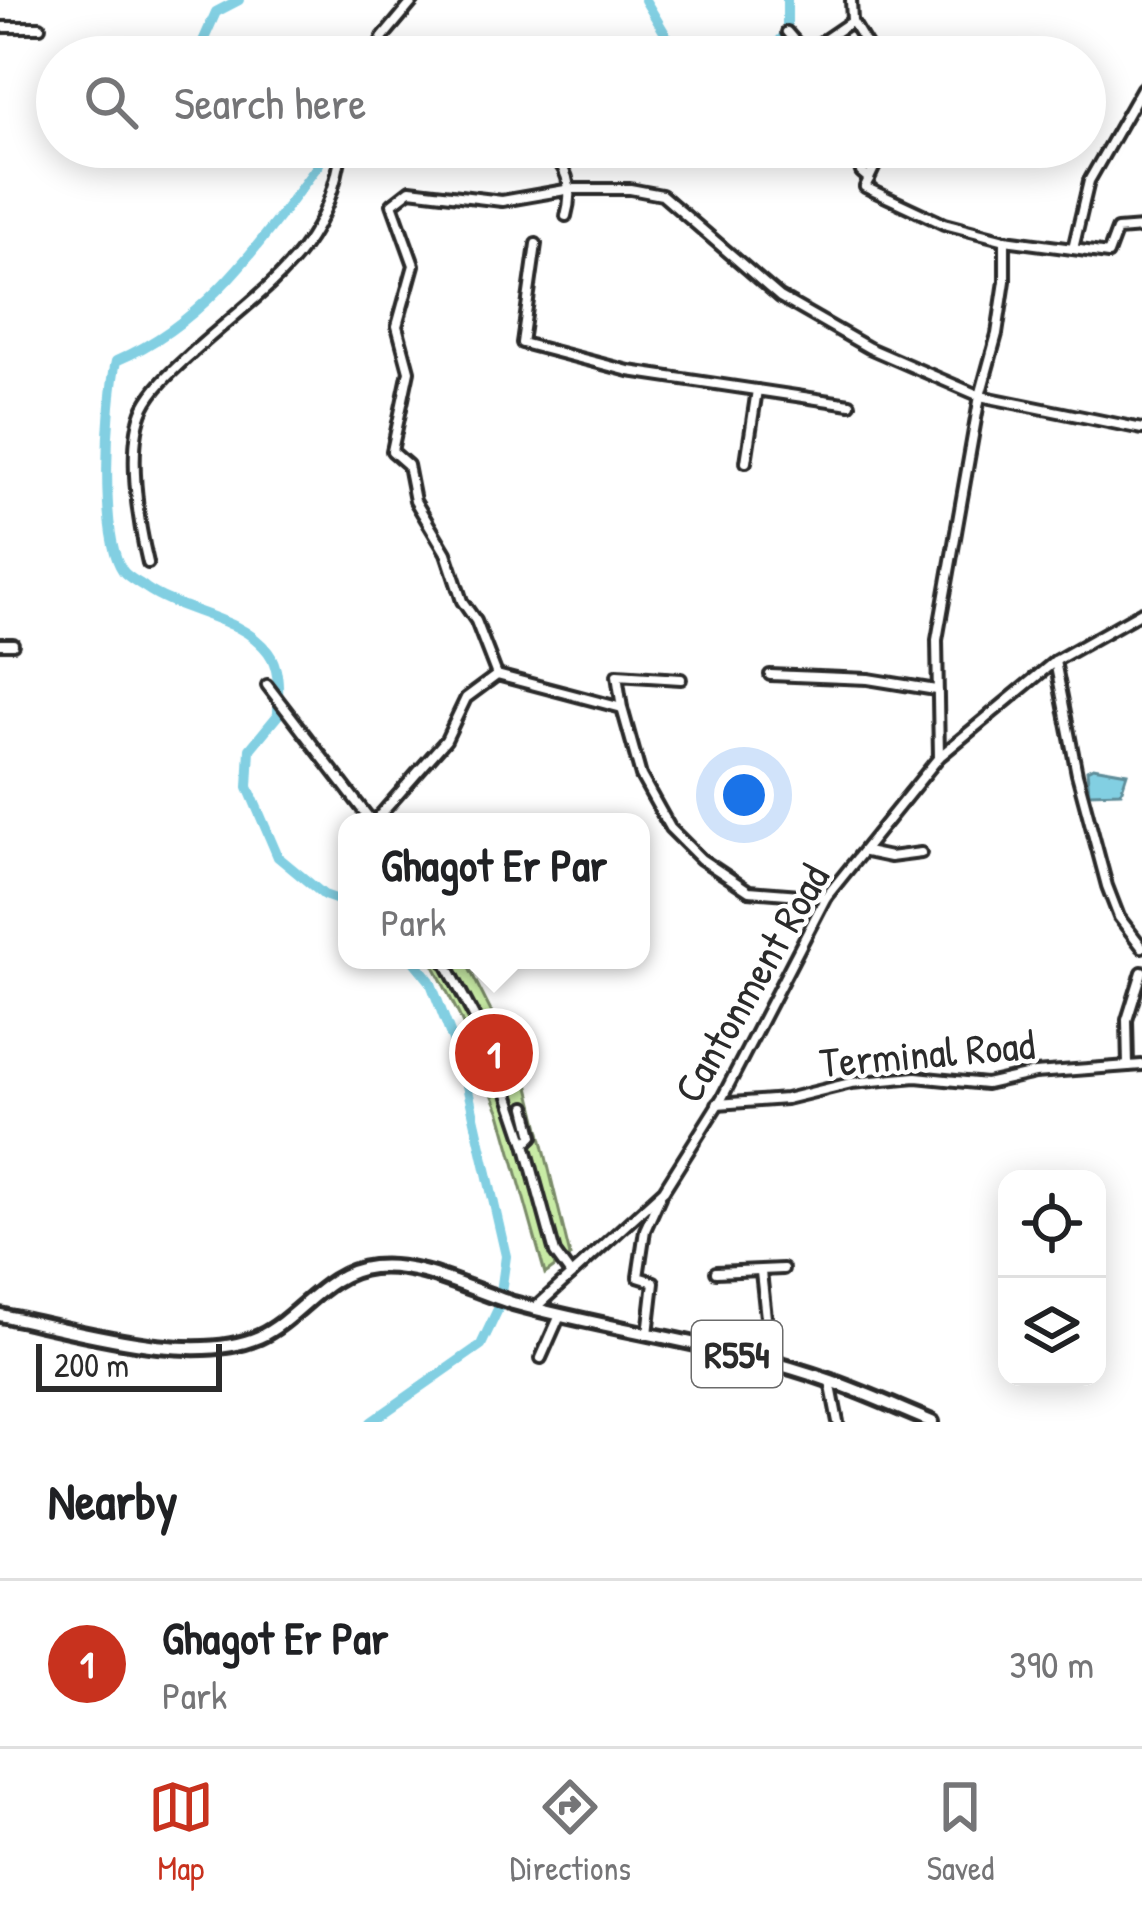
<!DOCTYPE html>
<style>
:root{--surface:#fff;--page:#f6f6f6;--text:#202124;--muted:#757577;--line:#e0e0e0;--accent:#c8321e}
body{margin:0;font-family:"Patrick Hand",sans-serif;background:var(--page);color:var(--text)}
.controls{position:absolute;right:36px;bottom:36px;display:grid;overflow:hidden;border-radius:24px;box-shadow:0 6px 30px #0003}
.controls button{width:108px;height:108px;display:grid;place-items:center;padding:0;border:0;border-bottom:3px solid var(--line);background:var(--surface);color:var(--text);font:60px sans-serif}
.scale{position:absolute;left:36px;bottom:30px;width:186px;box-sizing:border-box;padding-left:12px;border:6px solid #2b2b2b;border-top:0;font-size:33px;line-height:42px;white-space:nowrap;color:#2b2b2b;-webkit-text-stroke:9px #fff;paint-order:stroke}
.you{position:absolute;left:744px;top:795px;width:42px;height:42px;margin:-30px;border:9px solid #fff;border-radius:50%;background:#1a73e8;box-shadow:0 0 0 18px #1a73e833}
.badge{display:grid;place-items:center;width:78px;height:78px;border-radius:50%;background:var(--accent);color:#fff;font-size:39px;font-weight:700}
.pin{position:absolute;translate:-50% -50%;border:6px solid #fff;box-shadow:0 3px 12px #0006}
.popup{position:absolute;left:338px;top:813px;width:312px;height:156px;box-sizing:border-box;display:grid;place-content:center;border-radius:24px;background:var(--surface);filter:drop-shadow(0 3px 9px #0005);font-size:39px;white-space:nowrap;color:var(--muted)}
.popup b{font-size:45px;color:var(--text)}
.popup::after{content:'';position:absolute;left:50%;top:100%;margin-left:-24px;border:24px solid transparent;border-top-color:var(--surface)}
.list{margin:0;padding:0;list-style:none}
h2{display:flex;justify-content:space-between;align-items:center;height:156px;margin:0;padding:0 48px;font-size:51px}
h2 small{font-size:39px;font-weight:400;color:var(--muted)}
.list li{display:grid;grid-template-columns:78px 1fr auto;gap:36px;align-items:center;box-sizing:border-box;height:168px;padding:0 48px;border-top:3px solid var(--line)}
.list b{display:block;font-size:45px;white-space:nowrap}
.list p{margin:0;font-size:39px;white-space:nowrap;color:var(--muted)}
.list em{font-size:39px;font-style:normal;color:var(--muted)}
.icon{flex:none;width:66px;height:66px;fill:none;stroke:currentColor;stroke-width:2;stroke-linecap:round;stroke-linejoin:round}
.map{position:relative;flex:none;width:1142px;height:1422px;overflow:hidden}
.search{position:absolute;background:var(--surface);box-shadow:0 6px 30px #0003;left:36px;right:36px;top:36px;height:132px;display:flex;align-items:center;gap:30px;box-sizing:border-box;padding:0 42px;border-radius:66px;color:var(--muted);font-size:45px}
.sheet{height:324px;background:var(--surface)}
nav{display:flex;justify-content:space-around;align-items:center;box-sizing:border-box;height:168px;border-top:3px solid var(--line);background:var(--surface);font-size:33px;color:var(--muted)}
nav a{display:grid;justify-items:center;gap:6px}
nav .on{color:var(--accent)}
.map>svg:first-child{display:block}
.green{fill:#c8eba5;stroke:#7a8b68;stroke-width:3}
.water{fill:#82cfe2;stroke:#5f8d99;stroke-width:3}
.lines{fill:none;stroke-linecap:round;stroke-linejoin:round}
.river{stroke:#82cfe2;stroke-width:10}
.minor-casing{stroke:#2b2b2b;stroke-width:16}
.major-casing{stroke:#2b2b2b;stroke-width:20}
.minor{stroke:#fff;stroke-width:8}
.major{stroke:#fff;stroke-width:10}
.labels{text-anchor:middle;stroke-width:9;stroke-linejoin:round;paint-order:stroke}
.shield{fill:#fff;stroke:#6b6b6b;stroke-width:3}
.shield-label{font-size:39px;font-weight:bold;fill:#2b2b2b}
.street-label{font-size:42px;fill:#2b2b2b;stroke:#fff}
</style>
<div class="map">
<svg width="1142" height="1422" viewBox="0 0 1142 1422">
<rect width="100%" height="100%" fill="#fff"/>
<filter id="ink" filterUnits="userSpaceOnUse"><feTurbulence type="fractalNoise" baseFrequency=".00833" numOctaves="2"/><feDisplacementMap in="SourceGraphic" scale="24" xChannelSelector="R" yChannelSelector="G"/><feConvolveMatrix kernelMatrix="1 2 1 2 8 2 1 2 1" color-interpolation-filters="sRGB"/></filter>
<g filter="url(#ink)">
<polygon class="green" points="431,960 465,960 529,1087 570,1256 545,1274 500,1113 459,1015"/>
<polygon class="water" points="1093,767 1127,773 1121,792 1089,793 1087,770"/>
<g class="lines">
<g class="river">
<polyline points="645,0 676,52 684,57"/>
<polyline points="196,57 216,12 239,0"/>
<polyline points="766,57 787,32 787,0"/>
<path d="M307,147L319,164C261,241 208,322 116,361C107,402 99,538 123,571C128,578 140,583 146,588C182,613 241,616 268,652C281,669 278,696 278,715L250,749L248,787L278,857L324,895L347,903"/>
<polyline points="371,1422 481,1345 499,1307 506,1256 462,1064 430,981 413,960"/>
</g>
<g class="minor-casing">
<g id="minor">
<polyline points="851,0 852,21 874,57"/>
<polyline points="0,27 40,27"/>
<polyline points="787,32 805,53 852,21"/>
<polyline points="372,57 383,37 414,0"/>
<path d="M544,147C568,165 574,188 566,216"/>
<polyline points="855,147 861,172 869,179"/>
<polyline points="884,147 865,187 944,224 1005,240 1073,249 1089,181 1142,88"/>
<polyline points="536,244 522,343 629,371 850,404"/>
<polyline points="1073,249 1108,254 1117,230 1142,228"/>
<polyline points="746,462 757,390"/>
<path d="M148,563C138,522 126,445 144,407C155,385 177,367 194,351C267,285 327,255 342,147"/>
<polyline points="0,644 13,644"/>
<polyline points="1055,661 1077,774 1107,886 1119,917 1142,947"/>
<polyline points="497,675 476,621 462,601 446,553 415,501 408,465 392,451 409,371 397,326 414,265 392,204 410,190 502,201 571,189 630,189 662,195 780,297 869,348 980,396 1142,429"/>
<polyline points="770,675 868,679 936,690"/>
<polyline points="267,685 372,822"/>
<polyline points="622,708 617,675 681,679"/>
<polyline points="939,757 937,640 980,396 997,334 1005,281 1005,240"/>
<polyline points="374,822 446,740 466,698 497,675 622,708 641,776 670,828 701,859 749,891 826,897"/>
<polyline points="866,852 890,857 921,853"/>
<polyline points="444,960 496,1058 525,1144 533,1136 526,1107"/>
<polyline points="1128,1066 1127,1020 1142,972"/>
<polyline points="717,1104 786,1099 851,1083 916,1077 986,1084 1035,1073 1142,1065"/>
<polyline points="525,1144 555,1253 571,1275"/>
<polyline points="716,1272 783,1269"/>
<polyline points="761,1272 771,1363"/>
<polyline points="535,1308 664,1190 723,1096 826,897 939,757 1055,661 1142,612"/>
<polyline points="648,1334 654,1282 638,1277 645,1230 660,1197"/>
<polyline points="541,1358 560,1315"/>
<polyline points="830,1381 838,1422"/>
</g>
</g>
<g class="major-casing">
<path id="major" d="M0,1315C72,1329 191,1367 259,1337C300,1318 324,1272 373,1267C419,1262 470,1290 513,1303C618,1332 728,1344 831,1381C865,1393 898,1408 932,1422"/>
</g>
<use href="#minor" class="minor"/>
<use href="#major" class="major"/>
</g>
</g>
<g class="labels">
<rect class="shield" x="692" y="1321" width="90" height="66" rx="9"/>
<g class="shield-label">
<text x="737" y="1368">R554</text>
</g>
<g class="street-label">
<text transform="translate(751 983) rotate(-60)" y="15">Cantonment Road</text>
<text transform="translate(927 1053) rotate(-5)" y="15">Terminal Road</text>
</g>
</g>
</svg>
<div class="controls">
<button><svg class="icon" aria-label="locate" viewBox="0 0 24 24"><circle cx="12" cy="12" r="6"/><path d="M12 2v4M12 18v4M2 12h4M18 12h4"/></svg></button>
<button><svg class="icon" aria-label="layers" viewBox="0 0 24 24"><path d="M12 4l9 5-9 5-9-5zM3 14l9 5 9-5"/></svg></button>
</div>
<div class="scale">200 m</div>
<div class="you"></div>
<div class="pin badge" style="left:494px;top:1053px">1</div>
<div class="popup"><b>Ghagot Er Par</b>Park</div>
<div class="search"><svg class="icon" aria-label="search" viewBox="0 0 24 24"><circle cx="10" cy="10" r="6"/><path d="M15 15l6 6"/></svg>Search here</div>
</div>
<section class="sheet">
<h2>Nearby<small></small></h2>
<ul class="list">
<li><span class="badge">1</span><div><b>Ghagot Er Par</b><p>Park</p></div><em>390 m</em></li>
</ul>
</section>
<nav>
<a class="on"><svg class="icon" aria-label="map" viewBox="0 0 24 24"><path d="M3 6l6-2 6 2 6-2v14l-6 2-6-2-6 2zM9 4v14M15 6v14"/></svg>Map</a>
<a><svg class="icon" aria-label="directions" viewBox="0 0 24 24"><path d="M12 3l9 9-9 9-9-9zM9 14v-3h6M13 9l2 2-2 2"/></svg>Directions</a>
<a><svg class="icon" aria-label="saved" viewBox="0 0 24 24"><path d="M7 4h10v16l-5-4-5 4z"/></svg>Saved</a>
</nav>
